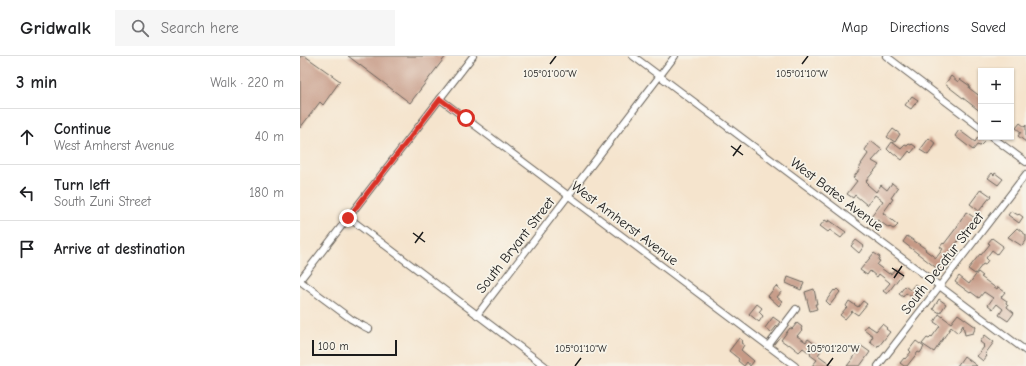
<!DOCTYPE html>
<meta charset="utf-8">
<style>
:root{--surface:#fff;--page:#f6f6f6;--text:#202124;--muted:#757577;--line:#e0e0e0}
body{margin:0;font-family:"Comic Neue",sans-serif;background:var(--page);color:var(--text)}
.controls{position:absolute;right:12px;top:12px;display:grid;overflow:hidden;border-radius:0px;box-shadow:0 1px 3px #0004}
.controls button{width:36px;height:36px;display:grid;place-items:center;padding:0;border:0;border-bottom:1px solid var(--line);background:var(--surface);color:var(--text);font:20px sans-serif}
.scale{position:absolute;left:12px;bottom:10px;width:85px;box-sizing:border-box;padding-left:4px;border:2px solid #1c1c1c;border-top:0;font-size:11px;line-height:14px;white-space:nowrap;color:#1c1c1c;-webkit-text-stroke:3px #f7f3e8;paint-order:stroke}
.stop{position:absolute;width:12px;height:12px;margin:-9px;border:3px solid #d93025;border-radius:50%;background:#fff}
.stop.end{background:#d93025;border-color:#fff;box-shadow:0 1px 4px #0008}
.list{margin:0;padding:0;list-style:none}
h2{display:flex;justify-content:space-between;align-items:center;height:52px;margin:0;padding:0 16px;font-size:17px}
h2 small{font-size:13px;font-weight:400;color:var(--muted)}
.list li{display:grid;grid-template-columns:26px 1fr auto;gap:12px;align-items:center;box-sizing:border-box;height:56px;padding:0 16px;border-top:1px solid var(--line)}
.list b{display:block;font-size:15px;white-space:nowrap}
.list p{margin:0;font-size:13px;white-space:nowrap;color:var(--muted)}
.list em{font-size:13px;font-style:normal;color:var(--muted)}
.icon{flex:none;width:22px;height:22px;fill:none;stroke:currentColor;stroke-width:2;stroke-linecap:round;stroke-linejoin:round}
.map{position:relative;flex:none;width:726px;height:310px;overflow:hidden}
header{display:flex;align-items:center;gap:24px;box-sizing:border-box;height:56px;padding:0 20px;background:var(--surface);border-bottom:1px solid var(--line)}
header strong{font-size:19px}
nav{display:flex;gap:22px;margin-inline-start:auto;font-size:14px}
.search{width:280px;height:36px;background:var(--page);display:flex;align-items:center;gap:10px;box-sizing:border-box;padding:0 14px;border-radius:0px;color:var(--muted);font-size:15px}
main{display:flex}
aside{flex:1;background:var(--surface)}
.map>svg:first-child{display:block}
.building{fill:#c69a86}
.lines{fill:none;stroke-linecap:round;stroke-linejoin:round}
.minor-casing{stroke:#68625a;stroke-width:8}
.minor{stroke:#fff;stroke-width:6}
.route{stroke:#d93025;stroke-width:5}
.ticks{fill:none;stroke:#1c1c1c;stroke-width:1.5}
.labels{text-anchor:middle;stroke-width:3.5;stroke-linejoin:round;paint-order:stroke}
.street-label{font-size:14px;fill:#1c1c1c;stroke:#f7f3e8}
.ticks-label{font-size:10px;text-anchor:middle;fill:#1c1c1c;stroke:#f7f3e8;stroke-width:3.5;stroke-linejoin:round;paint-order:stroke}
</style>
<header>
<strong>Gridwalk</strong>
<div class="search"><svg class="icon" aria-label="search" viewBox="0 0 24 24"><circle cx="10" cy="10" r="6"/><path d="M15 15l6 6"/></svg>Search here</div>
<nav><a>Map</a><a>Directions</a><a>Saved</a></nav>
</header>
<main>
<aside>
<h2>3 min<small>Walk · 220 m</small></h2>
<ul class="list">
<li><svg class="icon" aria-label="ahead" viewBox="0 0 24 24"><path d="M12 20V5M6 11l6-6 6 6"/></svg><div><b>Continue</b><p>West Amherst Avenue</p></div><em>40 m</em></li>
<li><svg class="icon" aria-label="left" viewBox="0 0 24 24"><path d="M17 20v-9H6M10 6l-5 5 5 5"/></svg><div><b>Turn left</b><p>South Zuni Street</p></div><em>180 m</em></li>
<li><svg class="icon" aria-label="arrive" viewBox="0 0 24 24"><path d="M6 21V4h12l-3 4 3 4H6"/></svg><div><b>Arrive at destination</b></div></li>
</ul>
</aside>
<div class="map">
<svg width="726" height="310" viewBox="0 0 726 310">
<rect width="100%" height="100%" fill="#f7f3e8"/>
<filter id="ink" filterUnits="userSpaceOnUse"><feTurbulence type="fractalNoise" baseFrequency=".025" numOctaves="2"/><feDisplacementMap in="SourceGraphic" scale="8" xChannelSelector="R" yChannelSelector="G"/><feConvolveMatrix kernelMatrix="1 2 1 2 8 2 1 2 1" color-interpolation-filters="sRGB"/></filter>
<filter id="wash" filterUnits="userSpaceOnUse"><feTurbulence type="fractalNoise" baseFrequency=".012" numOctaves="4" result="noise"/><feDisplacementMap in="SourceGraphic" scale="16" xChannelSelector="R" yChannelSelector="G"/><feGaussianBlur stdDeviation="0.9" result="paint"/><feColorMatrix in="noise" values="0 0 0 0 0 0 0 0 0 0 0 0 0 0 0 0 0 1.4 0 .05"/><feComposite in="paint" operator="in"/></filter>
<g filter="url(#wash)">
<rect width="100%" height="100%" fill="#f5e4cd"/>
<g id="blocks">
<g class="building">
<polygon points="0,0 5,0 40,25 23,49 20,46 0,72"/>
<polygon points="48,0 146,0 110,47"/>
<polygon points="651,20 658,26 660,23 670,30 669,32 681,41 681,56 645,28"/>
<polygon points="612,40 618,44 611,53 605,49"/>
<polygon points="720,67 725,71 726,69 726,86 718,80 721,76 716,72"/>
<polygon points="593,73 600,78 595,86 587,81"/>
<polygon points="659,74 675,86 678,81 684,86 680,90 677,89 673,94 655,80"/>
<polygon points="629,82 636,88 628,99 620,94"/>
<polygon points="571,85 582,94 572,105 579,109 566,125 568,127 567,128 576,136 581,129 587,134 592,127 598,132 591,142 593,143 583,157 598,169 595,172 593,173 590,171 589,172 578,164 576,165 571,161 583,145 575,139 567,149 555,139 553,142 547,138 557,125 553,122 560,113 559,112 562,108 561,108 568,98 565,94"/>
<polygon points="592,86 601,93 605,89 607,90 609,88 611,89 612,88 616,91 611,97 609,95 602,104 592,96 591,97 587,93"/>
<polygon points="692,117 694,119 695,117 703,123 698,129 688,122"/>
<polygon points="681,133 691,140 679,155 670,148"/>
<polygon points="711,155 718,159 719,158 723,161 719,167 708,159"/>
<polygon points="666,156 675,162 643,205 642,207 643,208 639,214 603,186 607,180 626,193 625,194 636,202 643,193 640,191 643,187 644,188 657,171"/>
<polygon points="525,164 528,166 529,164 546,176 541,182 530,174 528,176 520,170"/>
<polygon points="717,172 726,179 726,185 722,190 708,181"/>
<polygon points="692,182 703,190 697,198 692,194 686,202 688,204 685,209 683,208 675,218 668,213 680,198 681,199 690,188 688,187"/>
<polygon points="556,184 564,190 559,197 551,190"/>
<polygon points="574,197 580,201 578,204 580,205 577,209 589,218 589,217 591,218 595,213 602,218 587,238 583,235 590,227 589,226 579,218 577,221 570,215 567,219 560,214"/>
<polygon points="678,216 683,220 681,221 697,233 698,231 705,236 701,241 707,245 706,247 708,249 707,251 714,257 708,265 699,259 703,253 697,248 693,253 688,249 693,242 684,236 679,242 671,236 670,237 655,226 659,220 669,228"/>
<polygon points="488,221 504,227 501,234 486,227"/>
<polygon points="615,228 622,234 615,243 606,237 603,241 599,238 605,230 610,234"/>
<polygon points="476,230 482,235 477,241 482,245 479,250 468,240"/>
<polygon points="514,233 517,248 515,248 517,253 510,255 505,236"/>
<polygon points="537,233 540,236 530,249 526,245 534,234 535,235"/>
<polygon points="639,243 646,248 640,257 633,253"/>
<polygon points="549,245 558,251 563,245 567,248 558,259 552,255 545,263 540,259 547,251 546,250"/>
<polygon points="457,248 462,252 459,256 463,260 459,266 449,258"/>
<polygon points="639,258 651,267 658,258 676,271 673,277 665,279 663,269 658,277 651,271 634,296 622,288 627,282 629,283 632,280 632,281 640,270 634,266"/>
<polygon points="473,261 480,266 471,277 465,272"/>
<polygon points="497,267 502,271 501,273 502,274 497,280 506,286 508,283 522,293 518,299 533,310 512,310 517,304 510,299 511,298 503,292 499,296 489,288 488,289 481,284 490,272 492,273"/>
<polygon points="582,268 587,272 586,273 590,276 579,290 578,289 577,291 570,285 573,280 564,273 567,269 576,275"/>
<polygon points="685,279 694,286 685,298 687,300 683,305 677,300 684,291 683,290 684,289 680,286"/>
<polygon points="439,282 443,285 441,287 444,289 441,294 454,305 450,310 447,306 444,310 438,305 439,303 429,295"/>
<polygon points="616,285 624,291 620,297 618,296 607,310 604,310 600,307 604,302 605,303 611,296 609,294"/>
<polygon points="560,289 570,296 568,299 560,310 547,310 558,296 556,294"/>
<polygon points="664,300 677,310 657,310"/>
</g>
</g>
</g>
<g filter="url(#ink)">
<use href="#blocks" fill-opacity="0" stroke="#68625a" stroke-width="1"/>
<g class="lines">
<g class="minor-casing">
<g id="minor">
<polyline points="333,0 726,295"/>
<polyline points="586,0 681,72"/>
<polyline points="140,43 495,310"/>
<polyline points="692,81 726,106"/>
<polyline points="49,162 245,310"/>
<polyline points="0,224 173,0"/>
<polyline points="0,225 51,263 63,270 69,273"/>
<polyline points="177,259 375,0"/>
<polyline points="468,290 496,253"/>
<polyline points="578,310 726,118"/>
</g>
</g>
<use href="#minor" class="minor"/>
</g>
</g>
<g class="lines" filter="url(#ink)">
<polyline class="route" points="48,162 140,43 166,62"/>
</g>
<path class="ticks" d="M250,8L256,0M502,8L508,0M431,90L443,99M433,100L441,89M113,177L125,186M115,187L123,176M592,212L604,220M594,222L602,210M275,310L281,302M527,310L533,302"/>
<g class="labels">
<g class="street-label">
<text transform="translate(537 138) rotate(37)" y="5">West Bates Avenue</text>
<text transform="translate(325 167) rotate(37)" y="5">West Amherst Avenue</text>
<text transform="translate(215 189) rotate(-52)" y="5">South Bryant Street</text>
<text transform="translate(642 207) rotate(-52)" y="5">South Decatur Street</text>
</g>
</g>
<g class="ticks-label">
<text x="250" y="21">105°01'00"W</text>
<text x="502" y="21">105°01'10"W</text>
<text x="281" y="296">105°01'10"W</text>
<text x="533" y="296">105°01'20"W</text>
</g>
</svg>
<div class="controls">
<button>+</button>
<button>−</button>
</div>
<div class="scale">100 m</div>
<div class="stop" style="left:166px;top:62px"></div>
<div class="stop end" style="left:48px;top:162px"></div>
</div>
</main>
